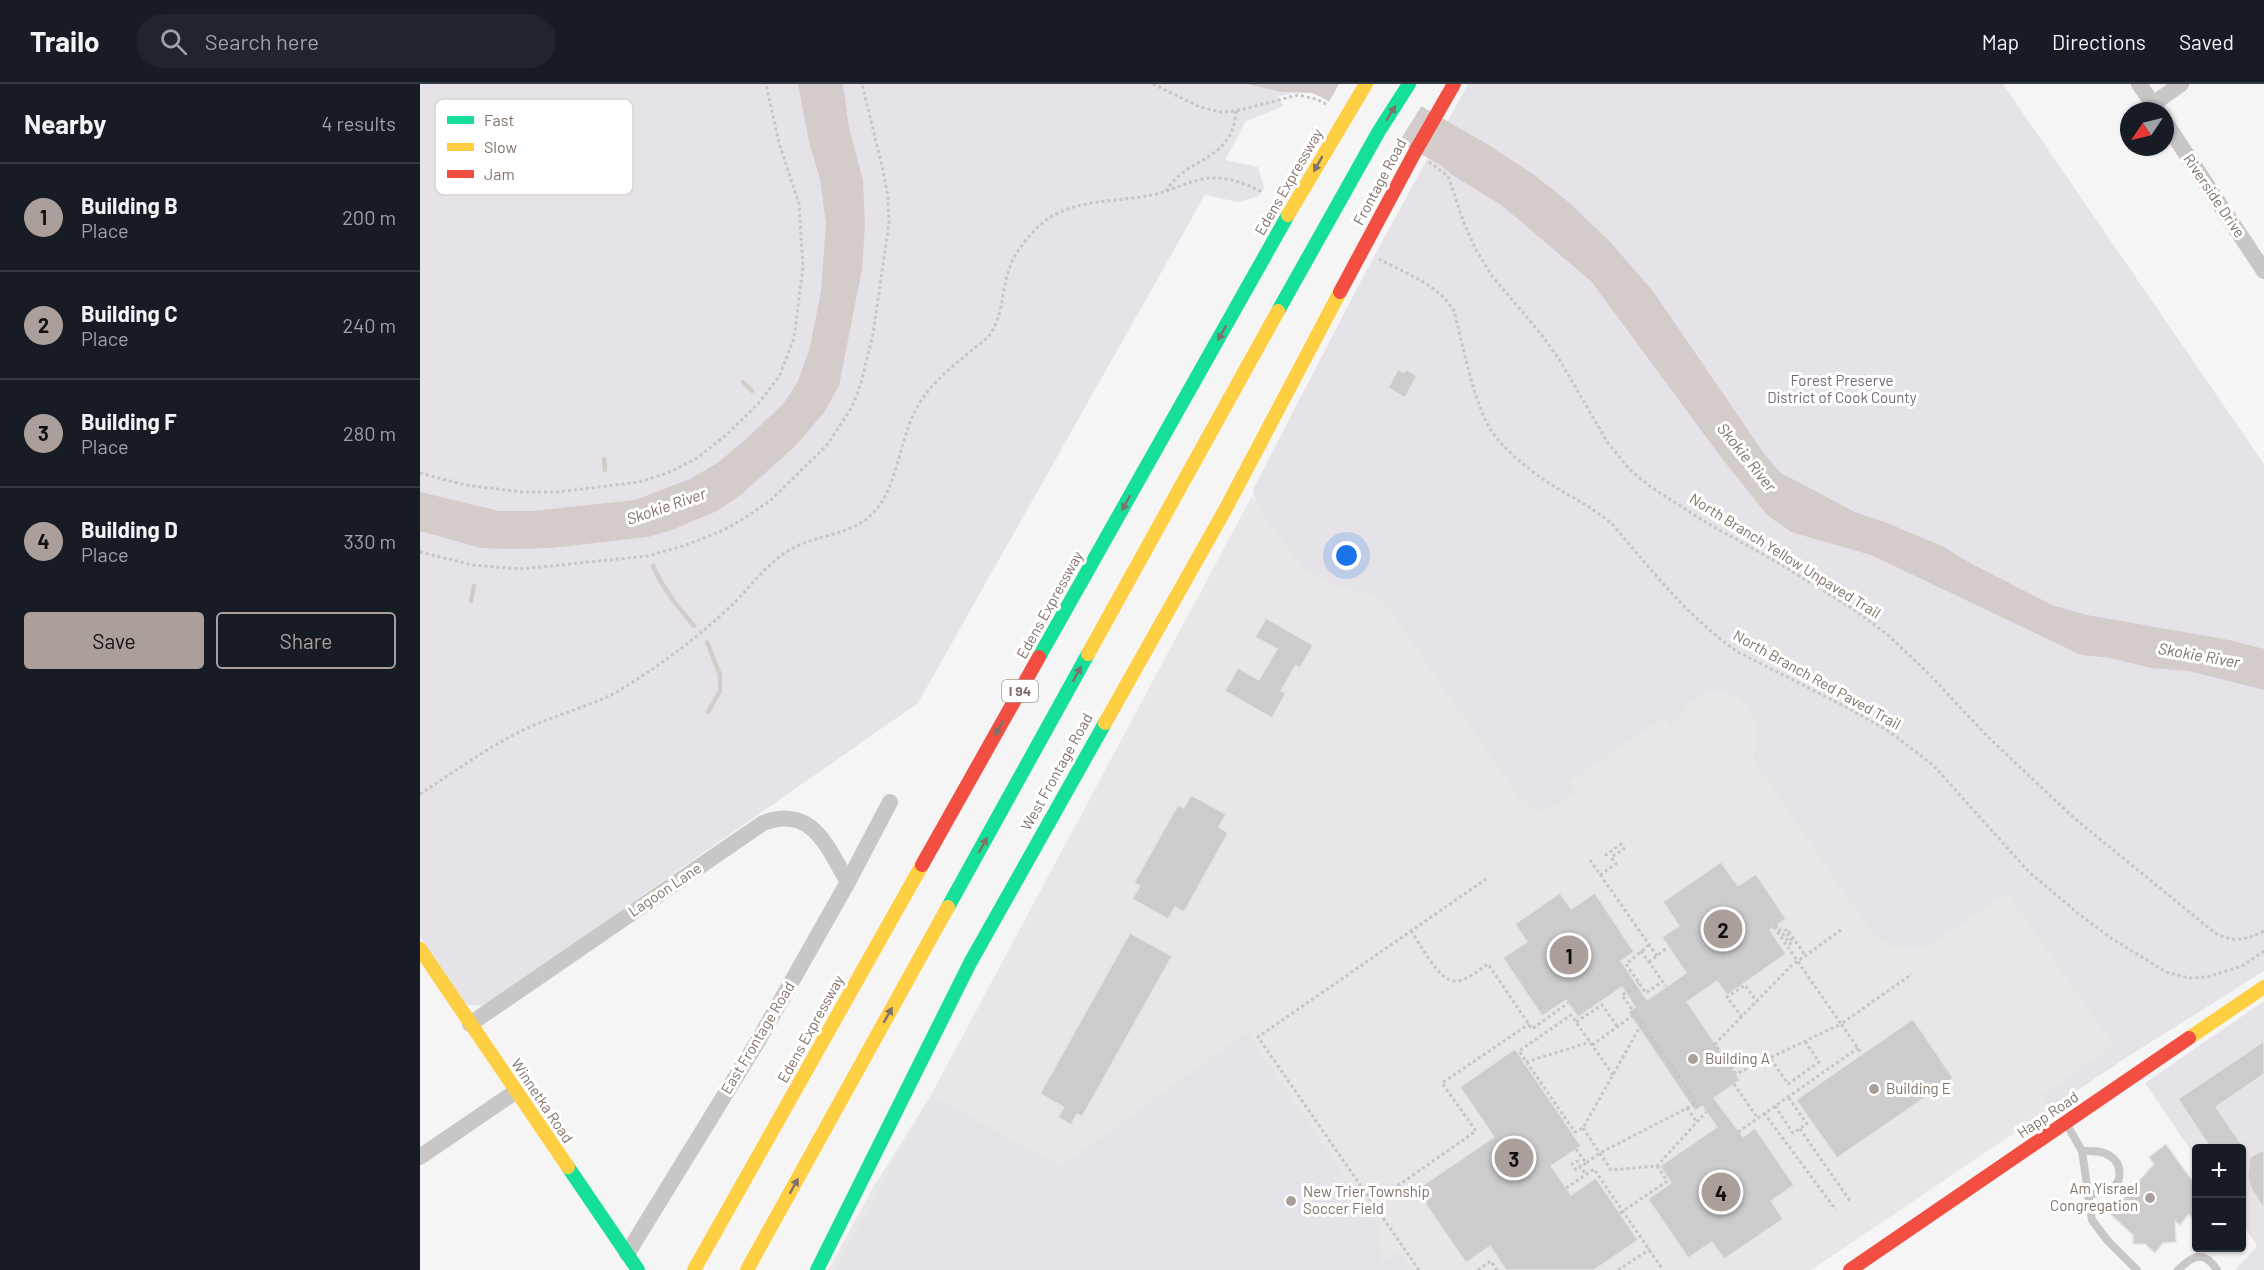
<!DOCTYPE html>
<meta charset="utf-8">
<style>
:root{--surface:#171b24;--page:#20242c;--text:#f1f3f6;--muted:#9ea1a6;--line:#363941;--accent:#aa9f9a}
body{margin:0;font-family:Barlow,sans-serif;background:var(--page);color:var(--text)}
.controls{position:absolute;right:18px;bottom:18px;display:grid;overflow:hidden;border-radius:6px;box-shadow:0 2px 4px #0004}
.controls button{width:54px;height:54px;display:grid;place-items:center;padding:0;border:0;border-bottom:2px solid var(--line);background:var(--surface);color:var(--text);font:30px sans-serif}
.compass{position:absolute;left:1700px;top:18px;width:54px;height:54px;border-radius:50%;background:var(--surface);box-shadow:0 2px 4px #0004;rotate:235deg}
.you{position:absolute;left:927px;top:472px;width:21px;height:21px;margin:-15px;border:4px solid #fff;border-radius:50%;background:#1a73e8;box-shadow:0 0 0 9px #1a73e833}
.badge{display:grid;place-items:center;width:39px;height:39px;border-radius:50%;background:var(--accent);color:#111;font-size:20px;font-weight:700}
.pin{position:absolute;translate:-50% -50%;border:3px solid #fff;box-shadow:0 2px 6px #0006}
.list{margin:0;padding:0;list-style:none}
h2{display:flex;justify-content:space-between;align-items:center;height:78px;margin:0;padding:0 24px;font-size:26px}
h2 small{font-size:20px;font-weight:400;color:var(--muted)}
.list li{display:grid;grid-template-columns:39px 1fr auto;gap:18px;align-items:center;box-sizing:border-box;height:108px;padding:0 24px;border-top:2px solid var(--line)}
.list b{display:block;font-size:22px;white-space:nowrap}
.list p{margin:0;font-size:20px;white-space:nowrap;color:var(--muted)}
.list em{font-size:20px;font-style:normal;color:var(--muted)}
.actions{display:flex;gap:12px;padding:18px 24px}
.actions a{flex:1;padding:14px 0;border:2px solid var(--accent);border-radius:6px;text-align:center;font-size:21px;color:var(--accent)}
.actions .main{background:var(--accent);color:#111}
.icon{flex:none;width:33px;height:33px;fill:none;stroke:currentColor;stroke-width:2;stroke-linecap:round;stroke-linejoin:round}
.map{position:relative;flex:none;width:1844px;height:1186px;overflow:hidden}
header{display:flex;align-items:center;gap:36px;box-sizing:border-box;height:84px;padding:0 30px;background:var(--surface);border-bottom:2px solid var(--line)}
header strong{font-size:28px}
nav{display:flex;gap:33px;margin-inline-start:auto;font-size:21px}
.search{width:420px;height:54px;background:var(--page);display:flex;align-items:center;gap:15px;box-sizing:border-box;padding:0 21px;border-radius:33px;color:var(--muted);font-size:22px}
main{display:flex}
aside{flex:1;background:var(--surface)}
.map>svg:first-child{display:block}
.built{fill:#e8e6e7}
.green{fill:#e6e3e8}
.water{fill:#d4cccb}
.pier{fill:#f5f5f6}
.lines{fill:none;stroke-linecap:round;stroke-linejoin:round}
.stream{stroke:#d4cccb;stroke-width:4.5}
.building{fill:#cdcbcb;stroke:#e4e4e5;stroke-width:1.5}
.path{stroke:#c6c5c4;stroke-width:3;stroke-dasharray:3 3;stroke-linecap:butt}
.lane{stroke:#c8c7c6;stroke-width:8}
.street{stroke:#c8c7c6;stroke-width:16}
.fast{stroke:#16e098;stroke-width:14}
.slow{stroke:#ffcf43;stroke-width:14}
.jam{stroke:#f24e42;stroke-width:14}
.oneway{fill:#827168}
.poi-dot{fill:#aa9f9a;stroke:#fff;stroke-width:2}
.labels{text-anchor:middle;stroke-width:6;stroke-linejoin:round;paint-order:stroke}
.shield{fill:#fff;stroke:#a89c95;stroke-width:1.5}
.shield-label{font-size:14px;font-weight:bold;fill:#827168}
.street-label{font-size:15px;fill:#827168;stroke:#fff}
.park-label{font-size:15px;fill:#74677a;stroke:#fff}
.poi-label{font-size:15px;fill:#827168;stroke:#fff;text-anchor:start}
.water-label{font-size:16px;font-style:italic;fill:#856e69;stroke:#fff}
.key{fill:#fff;stroke:#dad4d2;stroke-width:1.5}
.key-label{font-size:16px;fill:#827168}
</style>
<header>
<strong>Trailo</strong>
<div class="search"><svg class="icon" aria-label="search" viewBox="0 0 24 24"><circle cx="10" cy="10" r="6"/><path d="M15 15l6 6"/></svg>Search here</div>
<nav><a>Map</a><a>Directions</a><a>Saved</a></nav>
</header>
<main>
<aside>
<h2>Nearby<small>4 results</small></h2>
<ul class="list">
<li><span class="badge">1</span><div><b>Building B</b><p>Place</p></div><em>200 m</em></li>
<li><span class="badge">2</span><div><b>Building C</b><p>Place</p></div><em>240 m</em></li>
<li><span class="badge">3</span><div><b>Building F</b><p>Place</p></div><em>280 m</em></li>
<li><span class="badge">4</span><div><b>Building D</b><p>Place</p></div><em>330 m</em></li>
</ul>
<div class="actions"><a class="main">Save</a><a>Share</a></div>
</aside>
<div class="map">
<svg width="1844" height="1186" viewBox="0 0 1844 1186">
<rect width="100%" height="100%" fill="#f5f5f6"/>
<polygon class="built" points="832,412 835,419 1307,587 1586,799 1707,973 1391,1186 408,1186 453,1104 511,1011"/>
<g class="green">
<polygon points="0,0 845,0 861,8 873,9 857,13 864,22 826,37 805,76 838,83 844,104 839,112 818,118 785,111 498,619 93,902 64,922 48,921 43,918 0,853"/>
<path d="M1048,0H1583L1844,380V887L1707,973L1636,1020H1627L1621,1012L1693,961L1587,809L1502,866L1473,863L1454,852L1335,679C1331,666 1339,655 1336,642C1330,614 1300,598 1275,615C1264,623 1260,635 1250,643L1243,634L1150,698L1157,708C1132,725 1122,737 1098,712L969,525L958,515L938,507L908,499L882,483L835,419L833,405L945,189Z"/>
<polygon points="1844,917 1844,1186 1815,1186 1837,1162 1822,1139 1822,1064 1776,1064 1776,1074 1725,999"/>
<polygon points="827,948 960,1143 961,1165 964,1169 961,1171 962,1178 980,1166 993,1186 415,1186 511,1011 641,1082"/>
</g>
<g class="water">
<polygon points="378,0 423,0 429,44 443,96 445,141 442,185 419,302 403,330 375,362 322,410 297,427 252,446 228,453 131,464 89,465 61,464 0,447 0,408 79,427 112,427 215,416 270,395 299,378 327,354 364,319 378,297 390,263 401,207 406,139 400,95 389,58"/>
<polygon points="828,0 963,0 1067,60 1113,90 1151,120 1192,160 1233,207 1345,371 1361,389 1435,428 1467,439 1522,462 1552,480 1632,521 1667,531 1809,556 1844,565 1844,606 1769,587 1731,584 1690,574 1661,571 1451,471 1371,448 1347,431 1300,372 1171,197 1081,121 1031,90 1022,82 901,13 892,9 861,8"/>
</g>
<polygon class="pier" points="919,0 964,0 1002,21 979,58 909,18"/>
<g class="lines">
<g class="stream">
<polyline points="323,298 332,307"/>
<polyline points="184,375 185,386"/>
<path d="M233,482C243,505 258,523 274,542"/>
<polyline points="51,517 54,502"/>
<polyline points="287,558 300,591 300,607 288,628"/>
</g>
</g>
<g class="building">
<polygon points="978,285 984,289 986,285 997,292 985,314 968,304"/>
<polygon points="846,534 893,561 880,584 876,581 861,607 866,609 852,634 805,607 818,584 839,596 857,565 835,553"/>
<polygon points="771,711 806,730 799,743 808,749 764,828 755,823 748,835 712,815 720,802 714,799 758,721 764,724"/>
<polygon points="1301,778 1318,802 1336,790 1366,835 1350,846 1366,870 1307,911 1297,897 1267,918 1320,996 1294,1014 1323,1053 1335,1044 1374,1101 1351,1117 1363,1135 1304,1175 1292,1158 1268,1174 1228,1115 1251,1099 1240,1082 1297,1043 1282,1022 1275,1027 1208,928 1215,923 1202,903 1158,933 1146,916 1122,932 1083,874 1107,858 1095,840 1140,809 1151,825 1175,809 1214,868 1201,877 1227,916 1266,889 1242,853 1259,842 1243,818"/>
<polygon points="710,849 752,872 662,1033 657,1030 651,1041 638,1033 644,1023 620,1010"/>
<polygon points="1493,935 1533,994 1417,1074 1376,1016"/>
<polygon points="1844,957 1844,990 1796,1023 1825,1065 1791,1065 1758,1015"/>
<polygon points="1095,965 1161,1062 1131,1082 1151,1111 1176,1094 1218,1156 1174,1186 1086,1186 1070,1162 1046,1179 996,1106 1074,1053 1040,1003"/>
<polygon points="1746,1060 1776,1102 1776,1141 1769,1130 1760,1141 1755,1137 1756,1158 1743,1159 1735,1169 1725,1160 1713,1160 1713,1151 1690,1130 1734,1080 1729,1073"/>
<polygon points="1844,1066 1844,1125 1830,1103 1828,1093 1830,1073"/>
</g>
<g class="lines">
<g class="path">
<polyline points="733,0 780,23 801,28 816,27 878,11 896,15 906,20"/>
<path d="M1009,78L1028,92L1044,139L1055,164L1072,192L1121,250L1139,275L1188,359L1210,386L1231,403L1287,439L1362,481L1433,525L1468,551L1509,590L1567,652L1654,734L1795,849C1814,859 1826,856 1844,847"/>
<path d="M746,107C768,71 812,79 816,27"/>
<path d="M959,175C985,189 1019,201 1034,227C1044,264 1051,309 1069,343C1081,364 1106,383 1126,397C1148,412 1172,422 1192,440C1231,485 1268,534 1318,568L1428,624L1467,646L1496,668L1513,681L1609,788L1659,830L1691,854L1746,888L1769,894L1787,893L1822,882L1844,867"/>
<polyline points="0,389 45,401 102,408 138,408 219,398 250,388 277,374 306,351 338,320 359,293 374,254 383,183 379,120 359,59 346,0"/>
<polyline points="0,468 53,481 101,485 228,472 266,461 304,446 326,433 351,416 407,361 432,323 441,299 453,250 469,139 468,113 462,82 442,0"/>
<path d="M0,710C34,688 68,663 105,645C131,633 159,625 185,614C200,607 214,597 228,588C258,568 287,545 313,520C330,503 345,482 365,469C391,450 428,453 451,431C476,408 479,361 493,331C508,298 541,276 568,253C588,228 578,193 600,164C611,148 626,133 645,126C673,115 707,117 736,110C754,106 770,96 789,94C807,93 826,99 842,108"/>
<polyline points="1170,776 1237,872"/>
<polyline points="1180,791 1196,780 1191,773 1204,765 1201,760 1186,771 1183,768"/>
<polyline points="1354,843 1421,940 1492,890"/>
<polyline points="1355,844 1357,842 1370,860 1373,858 1365,847 1367,845 1385,871"/>
<polyline points="1421,846 1371,882 1295,960 1316,990 1421,940 1442,970"/>
<path d="M991,847C1000,859 1018,896 1034,897C1046,898 1058,886 1068,880L1112,945L1148,919"/>
<polyline points="1229,861 1206,880 1226,909 1243,897"/>
<polyline points="1221,867 1246,902"/>
<polyline points="1229,878 1248,863"/>
<polyline points="1322,933 1307,913 1325,901 1337,918"/>
<polyline points="1156,938 1182,921 1197,942"/>
<polyline points="1172,961 1215,930"/>
<polyline points="1351,975 1368,1000 1399,978 1385,957"/>
<polyline points="1106,978 1170,958"/>
<polyline points="1193,991 1151,931 1099,967 1155,1048 1163,1044 1222,939"/>
<polyline points="1314,1000 1337,1033"/>
<polyline points="1355,1022 1373,1049 1387,1040 1368,1013"/>
<polyline points="1267,1024 1276,1037"/>
<polyline points="1344,1029 1416,1126"/>
<polyline points="1163,1044 1191,1086 1237,1082 1286,1028"/>
<polyline points="1380,1045 1430,1117"/>
<polyline points="1318,1048 1438,964"/>
<polyline points="1156,1065 1166,1079 1180,1069 1277,1019 1202,911 1219,899"/>
<polyline points="1166,1079 1156,1086 1152,1080 1157,1077 1166,1091"/>
<polyline points="1237,1082 1247,1097"/>
<polyline points="1146,1104 1174,1085 1243,1186"/>
<polyline points="953,1119 1056,1047 1022,999 1109,940"/>
<polyline points="1200,1129 1249,1096"/>
<polyline points="999,1186 838,953 1066,795"/>
<polyline points="1058,1186 1071,1177 1077,1186"/>
<polyline points="1198,1186 1230,1165"/>
</g>
<g class="lane">
<polyline points="1646,1039 1662,1067 1672,1136 1687,1156 1717,1186"/>
<path d="M1662,1067C1671,1067 1682,1066 1690,1072C1702,1079 1703,1098 1691,1105C1684,1109 1675,1109 1667,1111"/>
<path d="M1758,1186C1773,1171 1784,1166 1797,1186"/>
</g>
<g class="street">
<polyline points="1719,0 1738,27"/>
<polyline points="1733,20 1761,0"/>
<polyline points="1745,38 1844,187"/>
<path d="M50,940L343,739C392,720 407,763 428,798"/>
<polyline points="0,1073 95,1008"/>
<polyline points="207,1170 338,957 428,798 470,718"/>
</g>
<g class="fast">
<polyline points="858,227 959,47 989,0"/>
<polyline points="619,573 868,131"/>
<polyline points="528,823 668,570"/>
<polyline points="148,1083 218,1186"/>
<polyline points="397,1186 550,879 685,639"/>
</g>
<g class="slow">
<polyline points="868,131 946,0"/>
<polyline points="668,570 858,227"/>
<polyline points="685,639 805,426 920,208"/>
<polyline points="0,865 148,1083"/>
<polyline points="1769,954 1844,903"/>
<polyline points="274,1186 502,781"/>
<polyline points="327,1186 528,823"/>
</g>
<g class="jam">
<polyline points="920,208 995,68 1034,0"/>
<polyline points="502,781 619,573"/>
<polyline points="1430,1186 1769,954"/>
</g>
</g>
<defs><path id="oneway-solid" d="M-6-.8H1V-3.2L6.5 0L1 3.2V.8H-6Z" transform="scale(1.5)"/></defs>
<g class="oneway">
<use href="#oneway-solid" transform="translate(971 29) rotate(-58)"/>
<use href="#oneway-solid" transform="translate(898 80) rotate(120)"/>
<use href="#oneway-solid" transform="translate(802 249) rotate(119)"/>
<use href="#oneway-solid" transform="translate(706 419) rotate(119)"/>
<use href="#oneway-solid" transform="translate(657 590) rotate(-61)"/>
<use href="#oneway-solid" transform="translate(579 644) rotate(119)"/>
<use href="#oneway-solid" transform="translate(563 761) rotate(-61)"/>
<use href="#oneway-solid" transform="translate(468 931) rotate(-61)"/>
<use href="#oneway-solid" transform="translate(374 1102) rotate(-61)"/>
</g>
<g class="poi-dot">
<circle cx="1273" cy="975" r="6"/>
<circle cx="1454" cy="1005" r="6"/>
<circle cx="1730" cy="1114" r="6"/>
<circle cx="871" cy="1117" r="6"/>
</g>
<g class="labels">
<rect class="shield" x="582" y="596" width="36" height="22" rx="4.5"/>
<g class="shield-label">
<text x="600" y="612">I 94</text>
</g>
<g class="street-label">
<text transform="translate(869 98) rotate(-60)" y="5">Edens Expressway</text>
<text transform="translate(960 98) rotate(-62)" y="5">Frontage Road</text>
<text transform="translate(1794 112) rotate(56)" y="5">Riverside Drive</text>
<text transform="translate(1365 472) rotate(32)" y="5">North Branch Yellow Unpaved Trail</text>
<text transform="translate(630 521) rotate(-61)" y="5">Edens Expressway</text>
<text transform="translate(1397 596) rotate(29)" y="5">North Branch Red Paved Trail</text>
<text transform="translate(637 688) rotate(-61)" y="5">West Frontage Road</text>
<text transform="translate(245 806) rotate(-34)" y="5">Lagoon Lane</text>
<text transform="translate(391 945) rotate(-61)" y="5">Edens Expressway</text>
<text transform="translate(338 954) rotate(-59)" y="5">East Frontage Road</text>
<text transform="translate(122 1017) rotate(56)" y="5">Winnetka Road</text>
<text transform="translate(1628 1031) rotate(-34)" y="5">Happ Road</text>
</g>
<g class="park-label">
<text x="1422" y="302">Forest Preserve<tspan x="1422" dy="17">District of Cook County</tspan></text>
</g>
<g class="poi-label">
<text x="1285" y="980">Building A</text>
<text x="1466" y="1010">Building E</text>
<text x="1718" y="1110" text-anchor="end">Am Yisrael<tspan x="1718" dy="17">Congregation</tspan></text>
<text x="883" y="1113">New Trier Township<tspan x="883" dy="17">Soccer Field</tspan></text>
</g>
<g class="water-label">
<text transform="translate(1327 373) rotate(51)" y="6">Skokie River</text>
<text transform="translate(246 422) rotate(-19)" y="6">Skokie River</text>
<text transform="translate(1779 571) rotate(10)" y="6">Skokie River</text>
</g>
</g>
<rect x="15" y="15" width="198" height="96" rx="9" class="key"/>
<rect x="27" y="32" width="27" height="8" fill="#16e098"/>
<rect x="27" y="59" width="27" height="8" fill="#ffcf43"/>
<rect x="27" y="86" width="27" height="8" fill="#f24e42"/>
<g class="key-label">
<text x="64" y="42">Fast</text>
<text x="64" y="69">Slow</text>
<text x="64" y="96">Jam</text>
</g>
</svg>
<div class="controls">
<button>+</button>
<button>−</button>
</div>
<svg class="compass" viewBox="-18 -18 36 36"><path d="M0-13l5 13h-10z" fill="#e53935"/><path d="M0 13l5-13h-10z" fill="#9ea1a6"/></svg>
<div class="you"></div>
<div class="pin badge" style="left:1149px;top:871px">1</div>
<div class="pin badge" style="left:1303px;top:845px">2</div>
<div class="pin badge" style="left:1094px;top:1074px">3</div>
<div class="pin badge" style="left:1301px;top:1108px">4</div>
</div>
</main>
